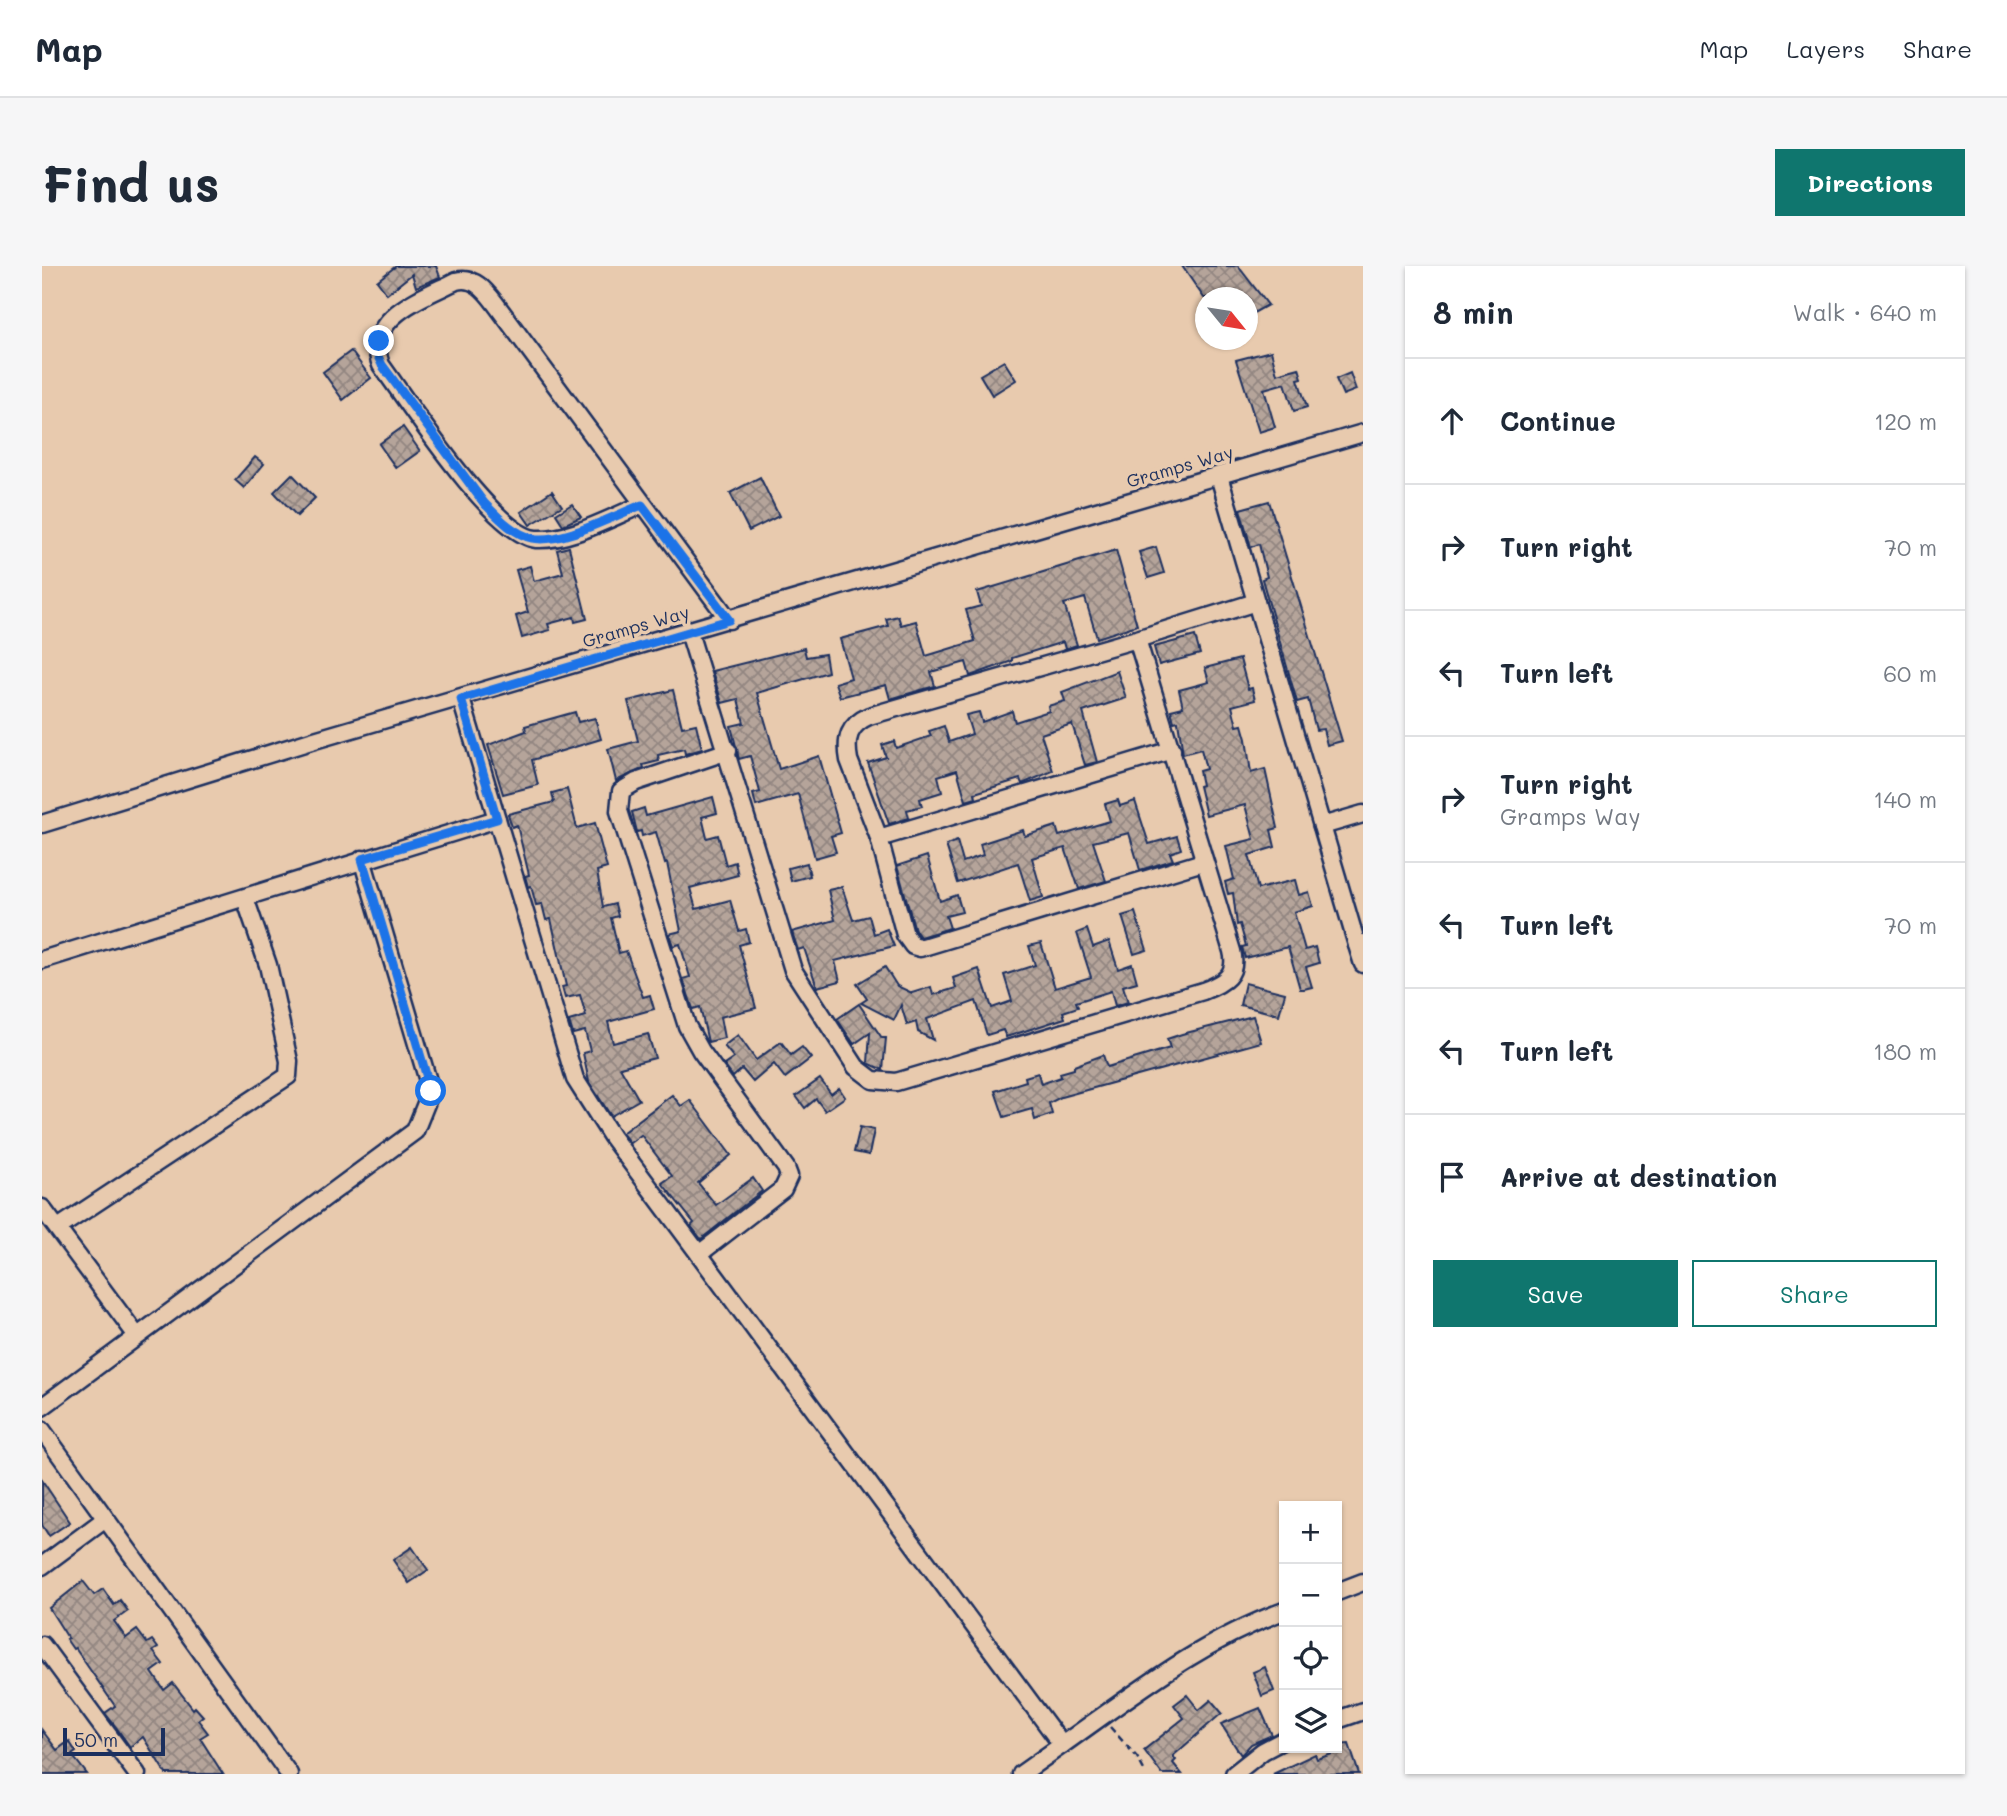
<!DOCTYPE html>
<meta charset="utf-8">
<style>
:root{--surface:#fff;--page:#f6f6f7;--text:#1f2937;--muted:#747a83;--line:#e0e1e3;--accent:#0f766e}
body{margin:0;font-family:Mali,sans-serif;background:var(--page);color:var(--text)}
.controls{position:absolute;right:21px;bottom:21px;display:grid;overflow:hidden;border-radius:0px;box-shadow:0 2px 5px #0004}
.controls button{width:63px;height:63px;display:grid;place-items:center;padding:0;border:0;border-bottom:2px solid var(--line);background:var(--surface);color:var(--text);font:35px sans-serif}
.compass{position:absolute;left:1153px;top:21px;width:63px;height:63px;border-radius:50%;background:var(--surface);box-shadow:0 2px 5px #0004;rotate:120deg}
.scale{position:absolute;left:21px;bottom:18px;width:102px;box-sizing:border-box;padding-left:7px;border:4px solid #1b2f5e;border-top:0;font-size:19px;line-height:24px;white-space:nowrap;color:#1b2f5e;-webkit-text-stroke:5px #e8caae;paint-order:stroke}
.stop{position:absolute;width:21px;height:21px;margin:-16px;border:5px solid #1a73e8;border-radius:50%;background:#fff}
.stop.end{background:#1a73e8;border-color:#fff;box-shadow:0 2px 7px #0008}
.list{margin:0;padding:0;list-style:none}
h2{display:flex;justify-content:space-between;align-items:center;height:91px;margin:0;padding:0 28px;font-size:30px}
h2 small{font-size:23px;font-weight:400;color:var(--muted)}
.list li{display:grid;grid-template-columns:46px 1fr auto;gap:21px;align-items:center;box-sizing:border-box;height:126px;padding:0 28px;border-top:2px solid var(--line)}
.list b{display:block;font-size:26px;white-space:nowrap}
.list p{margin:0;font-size:23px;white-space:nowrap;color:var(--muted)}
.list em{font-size:23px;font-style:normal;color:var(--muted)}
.actions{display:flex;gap:14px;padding:21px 28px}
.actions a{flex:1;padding:16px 0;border:2px solid var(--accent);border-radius:0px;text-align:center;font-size:24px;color:var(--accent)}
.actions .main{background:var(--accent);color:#fff}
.icon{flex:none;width:38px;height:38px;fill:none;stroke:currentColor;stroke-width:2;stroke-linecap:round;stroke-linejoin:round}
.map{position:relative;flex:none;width:1321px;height:1508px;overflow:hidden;border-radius:0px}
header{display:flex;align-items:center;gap:42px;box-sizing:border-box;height:98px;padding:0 35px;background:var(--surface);border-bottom:2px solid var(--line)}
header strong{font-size:33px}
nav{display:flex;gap:38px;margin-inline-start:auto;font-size:24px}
.intro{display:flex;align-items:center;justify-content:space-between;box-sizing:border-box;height:168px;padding:0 42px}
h1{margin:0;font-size:49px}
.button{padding:18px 32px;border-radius:0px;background:var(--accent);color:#fff;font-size:24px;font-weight:700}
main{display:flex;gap:42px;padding:0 42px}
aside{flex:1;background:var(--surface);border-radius:0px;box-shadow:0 2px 5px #0004}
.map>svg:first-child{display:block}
.building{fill:url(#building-cross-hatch);stroke:#1b2f5e;stroke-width:2}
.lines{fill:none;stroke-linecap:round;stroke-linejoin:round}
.minor-casing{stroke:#1b2f5e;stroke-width:21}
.path{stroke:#1b2f5e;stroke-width:2.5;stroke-dasharray:7 5;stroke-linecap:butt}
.minor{stroke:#e8caae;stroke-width:16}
.route{stroke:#1a73e8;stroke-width:9}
.labels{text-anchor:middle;stroke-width:7;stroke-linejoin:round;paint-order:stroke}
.street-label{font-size:18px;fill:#1b2f5e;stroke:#e8caae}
</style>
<header>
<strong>Map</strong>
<nav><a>Map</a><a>Layers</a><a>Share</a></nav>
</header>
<div class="intro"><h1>Find us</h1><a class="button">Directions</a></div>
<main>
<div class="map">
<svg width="1321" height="1508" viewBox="0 0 1321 1508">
<defs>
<pattern id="building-cross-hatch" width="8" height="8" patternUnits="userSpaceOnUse" patternTransform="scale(1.75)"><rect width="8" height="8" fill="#b5a49a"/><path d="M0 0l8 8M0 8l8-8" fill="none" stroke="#928681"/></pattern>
</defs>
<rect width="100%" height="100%" fill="#e8caae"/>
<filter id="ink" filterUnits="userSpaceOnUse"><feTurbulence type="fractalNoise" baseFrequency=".0143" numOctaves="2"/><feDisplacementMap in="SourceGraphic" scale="14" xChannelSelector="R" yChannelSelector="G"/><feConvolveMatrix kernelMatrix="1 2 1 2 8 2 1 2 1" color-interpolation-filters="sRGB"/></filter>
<g filter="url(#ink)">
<g class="building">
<polygon points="354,0 394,0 398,11 374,21 370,8 345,28 335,15"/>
<polygon points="1140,0 1196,0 1226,39 1206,50 1206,32 1162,32"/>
<polygon points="309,85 329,112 301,134 281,106"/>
<polygon points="1229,85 1235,108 1257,102 1260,112 1256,113 1265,141 1252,145 1243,117 1222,123 1233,161 1217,166 1194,94"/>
<polygon points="962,95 974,114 950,129 938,109"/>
<polygon points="1308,107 1314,124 1301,129 1294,113"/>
<polygon points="361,161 378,185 354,202 337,178"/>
<polygon points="213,191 222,198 202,222 193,214"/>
<polygon points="250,208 273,232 255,250 232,226"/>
<polygon points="718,211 737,250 707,265 688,227"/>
<polygon points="510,225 520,240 488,259 479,246"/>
<polygon points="1227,235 1300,475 1285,479 1281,463 1274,464 1266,433 1255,436 1220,313 1225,311 1217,278 1209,281 1198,243"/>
<polygon points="530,238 539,251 521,259 514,248"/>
<polygon points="527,281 545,353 533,356 532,351 506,358 508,364 480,372 474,350 486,346 474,304 488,300 492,315 521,307 515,284"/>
<polygon points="1114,281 1122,307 1106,312 1097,286"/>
<polygon points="1074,284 1095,359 1055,372 1043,332 1022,338 1035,379 1023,383 1021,376 970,392 970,395 928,410 924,396 889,406 893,420 848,433 844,419 798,431 793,417 809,412 798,373 846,360 844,353 856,350 859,359 874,355 884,390 933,375 924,344 939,340 935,326"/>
<polygon points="1153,370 1158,388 1117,399 1112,381"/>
<polygon points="762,382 764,391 783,388 786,406 715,427 737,503 777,490 799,567 789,570 794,586 773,592 756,528 714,540 711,528 718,526 708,490 697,493 689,460 702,457 696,433 680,437 670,405"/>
<polygon points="1198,393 1206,423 1210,422 1213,434 1190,440 1195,460 1200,459 1204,473 1209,507 1223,503 1236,562 1229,564 1233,581 1207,589 1216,623 1253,614 1257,629 1267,626 1271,640 1252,646 1263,684 1273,681 1277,697 1264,701 1270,721 1262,723 1258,723 1246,681 1203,692 1200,681 1204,680 1198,658 1195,659 1191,627 1186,628 1183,616 1192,613 1184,580 1212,573 1203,539 1164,549 1157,520 1160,519 1157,505 1164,503 1159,483 1141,488 1136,455 1132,456 1129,444 1141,441 1137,424 1167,416 1163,402"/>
<polygon points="1075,405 1084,432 1041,446 1055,496 1043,499 1030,458 999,468 1011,505 980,518 978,513 933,527 934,532 924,535 915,504 896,510 900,526 878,533 880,540 865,544 867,552 847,558 826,497 844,491 840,479 852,475 854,482 889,470 887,465 902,460 907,476 930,468 924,449 937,446 940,456 970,445 973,456 1007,445 1006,440 1023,435 1020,426"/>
<polygon points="631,424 640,461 654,458 660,483 643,488 642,483 616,489 617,495 601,499 602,502 574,515 566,483 596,475 586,435"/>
<polygon points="533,446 536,456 553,452 559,473 490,494 496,519 461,528 446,479 484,465 483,460"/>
<polygon points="525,523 535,562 553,557 565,602 555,605 561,641 573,638 576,650 569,652 577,687 584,685 601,731 608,729 612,743 566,756 571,777 606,768 613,792 578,801 597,834 569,850 547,816 541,787 548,785 543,765 531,768 527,755 544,750 538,729 523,732 520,721 524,720 509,653 504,654 500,638 494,639 489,620 486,621 483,610 487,609 475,559 470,561 466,548 512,536 510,527"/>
<polygon points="671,531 675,547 660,551 665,572 676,569 684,599 693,596 696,609 648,622 654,643 688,634 697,665 704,663 707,676 697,679 714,742 678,751 682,772 666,776 658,741 651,743 641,713 648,711 638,678 631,680 627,668 639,665 625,597 623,598 614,566 600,570 599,565 595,566 590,546 602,542 604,550"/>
<polygon points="1076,534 1078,540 1093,535 1107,578 1135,570 1139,583 1128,587 1131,594 1098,604 1087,567 1051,576 1064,615 1037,623 1023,582 990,592 1001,631 988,635 976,597 916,617 904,579 915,575 921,596 941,589 938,578 981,564 983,570 1014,560 1017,570 1068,555 1063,538"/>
<polygon points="885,590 898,635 915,629 920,646 904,650 908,662 878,671 873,664 855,600"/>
<polygon points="765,597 768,610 749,615 746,602"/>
<polygon points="800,621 811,654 827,650 832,668 845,663 852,680 793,695 798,715 775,721 762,682 756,684 750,666 793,654 786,624"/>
<polygon points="1093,646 1105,684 1092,688 1080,650"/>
<polygon points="1045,663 1051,681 1067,675 1076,703 1090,698 1095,716 1081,720 1086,736 1073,740 1069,725 1034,736 1036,741 1021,746 1023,752 964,771 961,764 945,769 934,735 885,753 891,774 876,766 874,756 865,759 859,739 852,754 819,737 825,733 815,718 843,701 855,720 870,727 889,721 891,729 914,722 911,712 937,703 950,742 970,735 962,709 993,699 987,680 999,677 1013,722 1049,711 1035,667"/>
<polygon points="1203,717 1243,727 1237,749 1198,739"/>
<polygon points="817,738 840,772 844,772 841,804 826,797 828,767 812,778 795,753"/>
<polygon points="1211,750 1219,776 1019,831 1007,837 1010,848 993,854 990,843 962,851 953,825 984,815 983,811 996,807 999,818 1019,811 1018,807 1032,803 1032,800 1061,789 1065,801 1128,782 1125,773 1140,768"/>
<polygon points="696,769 714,794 739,776 749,789 760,781 769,792 743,812 732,798 711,816 700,803 691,811 682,799 692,792 682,780"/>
<polygon points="778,813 789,828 797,822 803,831 783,845 774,833 763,842 754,830"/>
<polygon points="630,829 639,840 648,834 689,889 656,917 674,939 711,912 720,925 659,973 649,960 652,957 620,917 630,910 599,869 588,877 580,867"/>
<polygon points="818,861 832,864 827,889 812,886"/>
<polygon points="0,1214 28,1256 7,1270 0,1259"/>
<polygon points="370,1281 386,1304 367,1317 351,1294"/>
<polygon points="41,1315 52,1329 61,1323 72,1339 78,1334 86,1345 72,1355 84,1372 95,1364 105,1377 110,1374 116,1382 111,1385 121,1398 110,1406 122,1424 131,1417 151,1443 153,1441 161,1450 156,1454 166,1467 158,1472 181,1508 124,1508 101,1471 88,1481 74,1461 63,1447 73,1440 33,1382 31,1383 24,1373 26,1372 7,1342"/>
<polygon points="1223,1401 1232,1425 1220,1430 1211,1406"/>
<polygon points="1145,1429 1157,1444 1169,1434 1180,1447 1131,1490 1134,1494 1131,1497 1140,1508 1120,1508 1102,1484 1142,1452 1132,1439"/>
<polygon points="1218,1442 1230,1469 1209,1478 1199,1489 1179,1458"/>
<polygon points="0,1464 15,1484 27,1475 34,1486 30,1489 45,1508 0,1508"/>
<polygon points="1307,1478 1317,1508 1231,1508 1273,1488 1275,1493 1296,1486 1295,1479"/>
</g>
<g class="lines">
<g class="minor-casing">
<g id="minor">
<polyline points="1177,210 1315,679 1321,677"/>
<path d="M600,239C569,251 528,275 494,273C452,269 366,136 339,99C321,51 381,32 414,15C432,10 443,24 453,37L687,354"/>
<path d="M647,366L751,704L814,801L831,814L854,816L1161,725C1182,717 1196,709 1190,685L1095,373L1214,336"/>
<path d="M1095,373L827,450C807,459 803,472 807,494L837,572L863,669L871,680L878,682L1161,596"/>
<polyline points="419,433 533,813 570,871 657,988 741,923 747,910 744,902 659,785 645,760 577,545 579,525 594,516 686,485"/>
<polyline points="0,558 269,475 1321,167"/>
<polyline points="1280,560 1321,548"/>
<polyline points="837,572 1130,484"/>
<polyline points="1315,679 1321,698"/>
<polyline points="0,694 455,553"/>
<polyline points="0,942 95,1070"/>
<polyline points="16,962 246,810 247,795 226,699 203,632"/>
<polyline points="657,988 1020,1479 979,1508"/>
<polyline points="0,1141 373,865 389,825 320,593"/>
<polyline points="0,1164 247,1508"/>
<polyline points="0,1300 62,1254"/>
<polyline points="1295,1326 1321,1316"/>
<polyline points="0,1379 95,1508"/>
<polyline points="1295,1454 1321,1445"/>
<path d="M1020,1479C1092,1428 1159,1375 1242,1345"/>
<polyline points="1192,1508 1221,1485 1242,1474"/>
</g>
</g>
<polyline class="path" points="1068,1461 1095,1491 1104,1508"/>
<use href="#minor" class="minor"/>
</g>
</g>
<g class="lines" filter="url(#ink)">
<path class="route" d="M337,75L335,88L340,99L442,237C455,250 471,268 490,272C518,279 573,249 600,239L687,354L419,433L455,553L320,593L389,825"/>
</g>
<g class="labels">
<g class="street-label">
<text transform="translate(1138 201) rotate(-16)" y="6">Gramps Way</text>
<text transform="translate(594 361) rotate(-16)" y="6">Gramps Way</text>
</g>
</g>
</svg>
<div class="controls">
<button>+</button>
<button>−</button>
<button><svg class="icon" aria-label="locate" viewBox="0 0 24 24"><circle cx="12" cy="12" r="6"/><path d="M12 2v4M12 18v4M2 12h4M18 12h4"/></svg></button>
<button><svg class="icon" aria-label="layers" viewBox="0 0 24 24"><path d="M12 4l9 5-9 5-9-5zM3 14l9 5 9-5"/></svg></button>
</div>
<svg class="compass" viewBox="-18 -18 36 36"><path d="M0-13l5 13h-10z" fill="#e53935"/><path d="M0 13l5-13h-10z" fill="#747a83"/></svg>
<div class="scale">50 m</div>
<div class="stop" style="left:389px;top:825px"></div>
<div class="stop end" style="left:337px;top:75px"></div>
</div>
<aside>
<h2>8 min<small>Walk · 640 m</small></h2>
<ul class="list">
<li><svg class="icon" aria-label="ahead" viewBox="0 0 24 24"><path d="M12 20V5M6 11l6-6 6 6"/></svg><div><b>Continue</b></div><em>120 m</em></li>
<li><svg class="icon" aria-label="right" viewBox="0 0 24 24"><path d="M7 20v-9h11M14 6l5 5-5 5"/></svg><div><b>Turn right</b></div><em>70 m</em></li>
<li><svg class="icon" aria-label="left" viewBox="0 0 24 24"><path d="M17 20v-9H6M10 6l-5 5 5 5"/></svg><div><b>Turn left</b></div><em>60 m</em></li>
<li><svg class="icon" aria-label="right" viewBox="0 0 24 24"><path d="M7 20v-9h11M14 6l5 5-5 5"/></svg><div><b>Turn right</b><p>Gramps Way</p></div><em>140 m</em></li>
<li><svg class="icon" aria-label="left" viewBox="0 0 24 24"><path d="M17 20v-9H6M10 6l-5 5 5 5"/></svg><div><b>Turn left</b></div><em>70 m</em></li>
<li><svg class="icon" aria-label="left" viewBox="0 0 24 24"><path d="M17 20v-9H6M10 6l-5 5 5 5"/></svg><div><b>Turn left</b></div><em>180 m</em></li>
<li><svg class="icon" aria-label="arrive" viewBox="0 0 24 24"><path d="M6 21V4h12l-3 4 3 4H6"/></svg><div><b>Arrive at destination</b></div></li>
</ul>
<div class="actions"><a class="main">Save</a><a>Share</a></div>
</aside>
</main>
